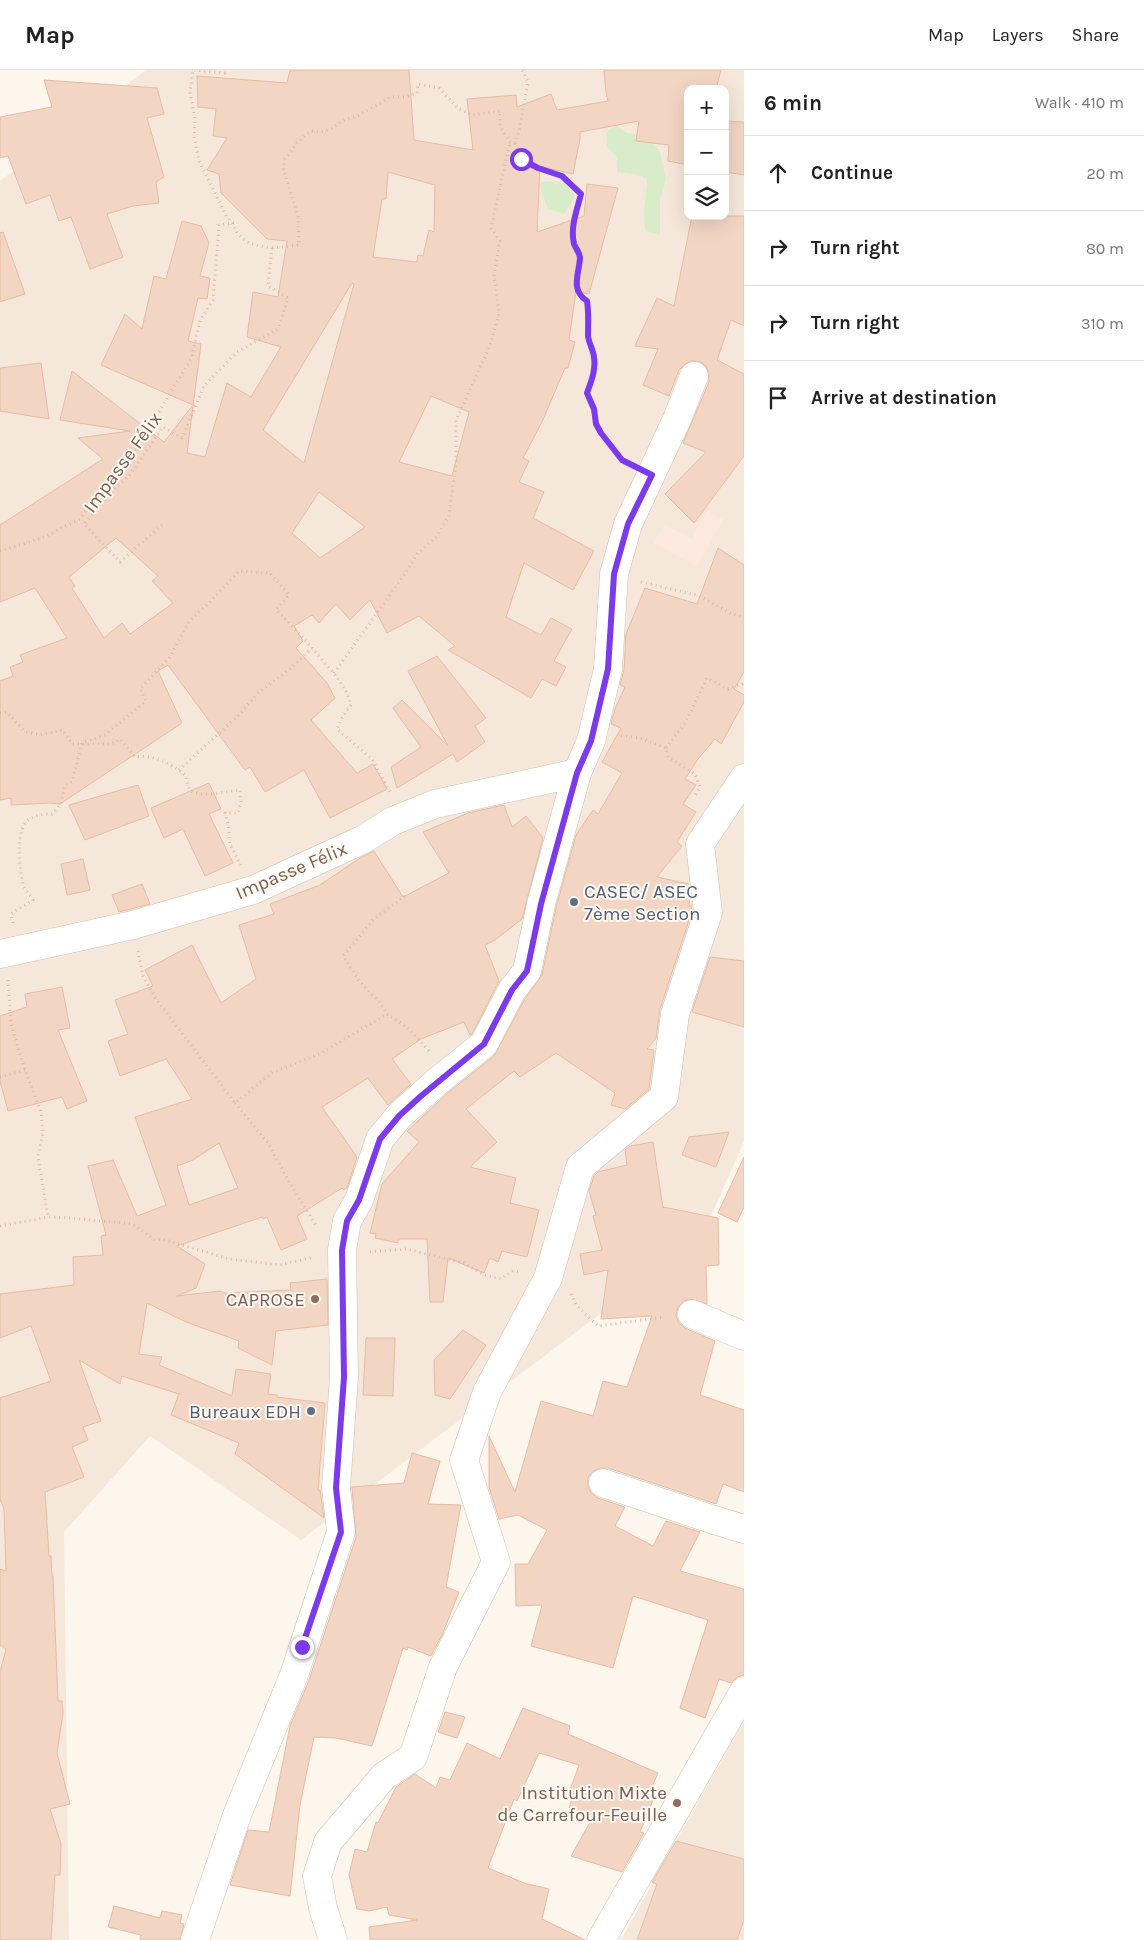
<!DOCTYPE html>
<meta charset="utf-8">
<style>
:root{--surface:#fff;--page:#f2f2f2;--text:#222;--muted:#767676;--line:#e0e0e0}
body{margin:0;font-family:Karla,sans-serif;background:var(--page);color:var(--text)}
.controls{position:absolute;right:15px;top:15px;display:grid;overflow:hidden;border-radius:10px;box-shadow:0 5px 20px #0002}
.controls button{width:45px;height:45px;display:grid;place-items:center;padding:0;border:0;border-bottom:1px solid var(--line);background:var(--surface);color:var(--text);font:25px sans-serif}
.stop{position:absolute;width:15px;height:15px;margin:-11px;border:4px solid #7c3aed;border-radius:50%;background:#fff}
.stop.end{background:#7c3aed;border-color:#fff;box-shadow:0 1px 5px #0008}
.list{margin:0;padding:0;list-style:none}
h2{display:flex;justify-content:space-between;align-items:center;height:65px;margin:0;padding:0 20px;font-size:21px}
h2 small{font-size:16px;font-weight:400;color:var(--muted)}
.list li{display:grid;grid-template-columns:32px 1fr auto;gap:15px;align-items:center;box-sizing:border-box;height:75px;padding:0 20px;border-top:1px solid var(--line)}
.list b{display:block;font-size:19px;white-space:nowrap}
.list em{font-size:16px;font-style:normal;color:var(--muted)}
.icon{flex:none;width:28px;height:28px;fill:none;stroke:currentColor;stroke-width:2;stroke-linecap:round;stroke-linejoin:round}
.map{position:relative;flex:none;width:744px;height:1870px;overflow:hidden}
header{display:flex;align-items:center;gap:30px;box-sizing:border-box;height:70px;padding:0 25px;background:var(--surface);border-bottom:1px solid var(--line)}
header strong{font-size:24px}
nav{display:flex;gap:28px;margin-inline-start:auto;font-size:18px}
main{display:flex}
aside{flex:1;background:var(--surface)}
.map>svg:first-child{display:block}
.residential{fill:#f5e8da;fill-rule:evenodd}
.commercial{fill:#fde8e0}
.green{fill:#d8ecc9}
.building{fill:#f3d5c3;stroke:#e6bba3;fill-rule:evenodd}
.lines{fill:none;stroke-linecap:round;stroke-linejoin:round}
.minor-casing{stroke:#d1beb0;stroke-width:29}
.path{stroke:#d9b8a5;stroke-width:3;stroke-dasharray:1 4;stroke-linecap:butt}
.minor{stroke:#fff;stroke-width:28}
.route{stroke:#7c3aed;stroke-width:6}
.service-dot{fill:#5c6f8a;stroke:#fffaf3;stroke-width:2}
.education-dot{fill:#8d6e63;stroke:#fffaf3;stroke-width:2}
.labels{text-anchor:middle;stroke-width:4;stroke-linejoin:round;paint-order:stroke}
.street-label{font-size:19px;fill:#7a5c4d;stroke:#fffaf3}
.service-label{font-size:19px;fill:#4e5e75;stroke:#fffaf3;text-anchor:start}
.education-label{font-size:19px;fill:#785e54;stroke:#fffaf3;text-anchor:end}
</style>
<header>
<strong>Map</strong>
<nav><a>Map</a><a>Layers</a><a>Share</a></nav>
</header>
<main>
<div class="map">
<svg width="744" height="1870" viewBox="0 0 744 1870">
<rect width="100%" height="100%" fill="#fdf6ec"/>
<g class="residential">
<path d="M146,0H744V1071L702,1167L301,1470L150,1366L64,1462L69,1870H0V111ZM688,19H725V146H688Z"/>
<polygon points="744,1651 744,1870 621,1870 676,1771"/>
</g>
<polygon class="commercial" points="707,441 723,449 697,496 654,473 664,455 692,469"/>
<g class="green">
<path d="M616,55L627,63L639,64L659,79L666,109L660,130V165L646,161C641,145 647,126 647,109L635,104L617,102V88L607,76L606,62Z"/>
<polygon points="559,111 565,114 575,126 564,144 548,139 541,121 541,112"/>
</g>
<g class="building">
<path d="M290,0H409L414,70L473,80L467,29L516,25L517,37L551,24L557,40L608,31L606,23L604,0H721L716,19H688V95L668,91L669,75L636,71L639,51L580,62V69L573,104L540,96L537,162L584,146L587,114L618,118L589,224L576,221L569,270L575,272L568,298H565L542,352L523,388L529,391L519,412L544,422L533,448L594,481L573,520L524,493L506,547L541,565L551,548L572,559L554,591L566,597L556,616L542,609L531,628L448,580L455,576L419,546L387,563L370,530L350,550L336,534L319,553L312,545L294,556L303,571L296,578L327,613L335,628L311,650L357,703L373,694L387,719L330,748L304,700L265,722L250,697L245,700L168,595L158,601L182,653L60,734L50,733L11,735V728L0,730V611L13,606L10,597L23,592L20,585L67,568L35,518L0,532V455L103,389L78,368L130,361L60,350L72,301L164,372L193,335L101,295L125,244L142,259L154,206L166,209L182,151L201,156L209,173L200,206L210,208L207,229L198,228L188,271L201,274L187,383L205,387L227,313L251,327L281,277L247,267L253,222L278,227L287,171L267,169L221,123L219,104L207,100L227,68L213,66L216,39L198,37L197,6L287,13ZM388,102L435,115L434,162L429,160L423,186L418,185L417,192L373,187L382,129H386ZM352,213L354,214L304,393L263,360ZM431,326L469,342L452,406L399,392ZM319,422L365,457L320,488L292,463ZM116,468L158,506L152,511L173,533L130,564L122,553L104,568L72,518L75,516L69,507Z"/>
<polygon points="44,10 157,18 164,44 147,48 164,107 156,112 159,133 133,136 107,144 123,187 90,199 71,147 59,151 50,125 26,134 8,86 0,88 0,47 52,37"/>
<polygon points="725,51 744,52 744,105 725,102"/>
<polygon points="692,146 744,146 744,256 731,250 717,290 744,304 744,386 694,453 665,424 706,382 683,373 709,312 709,303 706,296 699,291 691,291 685,294 679,300 669,326 643,315 658,279 635,276 657,228 674,236"/>
<polygon points="3,162 25,224 0,232 0,163"/>
<polygon points="41,293 49,349 0,341 0,298"/>
<polygon points="718,478 744,495 744,602 734,619 744,625 744,632 721,674 715,669 698,689 685,709 696,715 683,734 696,742 677,772 682,776 657,807 689,814 690,827 689,835 691,836 692,841 660,939 656,968 647,979 654,980 649,1019 625,1039 611,1035 615,1023 556,983 520,1007 514,1001 466,1039 497,1072 470,1097 516,1108 510,1133 539,1140 527,1187 502,1181 498,1192 490,1188 484,1203 448,1188 443,1232 430,1232 427,1169 398,1169 398,1173 375,1168 376,1164 370,1163 382,1114 419,1072 407,1061 449,1022 494,986 525,929 542,905 556,838 576,765 593,740 598,744 622,703 602,692 621,658 611,654 615,639 625,617 620,615 624,600 626,564 645,518 697,534"/>
<polygon points="437,586 486,648 475,656 485,672 457,692 453,684 397,718 391,697 421,677 393,638 402,630 448,676 408,601"/>
<polygon points="209,713 221,739 209,744 233,793 205,806 183,759 164,768 151,738"/>
<polygon points="138,715 149,746 85,770 69,735"/>
<path d="M504,735L512,757L526,746L543,768L522,849L495,870L485,875L499,911L472,964L470,965L464,952L421,969L392,989L411,1014L388,1035L368,1008L322,1037L357,1087L347,1118L344,1120L342,1118L297,1146L307,1169L281,1180L267,1147L263,1149L262,1147L177,1176L205,1194L196,1218L177,1226L220,1221L225,1223L291,1220L290,1213L327,1209L328,1255L276,1261L272,1295L238,1278L239,1271L186,1252L147,1233L139,1284L162,1287L159,1295L232,1326L236,1299L271,1304L268,1324L277,1325V1327L325,1333L318,1420H320L324,1448L235,1384L239,1373L171,1345L179,1324L122,1306L120,1314L79,1290L101,1351L83,1357L88,1370L72,1377L84,1407L45,1422L49,1486H51L52,1506H53L58,1631H62L63,1643L57,1683L70,1734L50,1739L61,1774L60,1805H55L51,1870H0V1602L6,1579L0,1575V1499L6,1501L4,1439L0,1429V1328L51,1311L31,1256L0,1268V1224L74,1215L73,1187L103,1185L101,1166L106,1165L88,1096L113,1090L137,1146L166,1135L135,1047L192,1029L166,989L120,1006L108,971L128,964L115,930L153,916L145,900L192,875L221,933L256,909L239,855L274,844L270,834L320,815L360,788L374,781L403,827L449,803L423,762L468,743ZM219,1073L238,1118L189,1135L177,1096L193,1090Z"/>
<polygon points="83,789 90,820 67,825 61,794"/>
<polygon points="142,814 150,834 119,842 112,825"/>
<polygon points="710,887 744,891 744,957 692,942"/>
<polygon points="62,917 70,958 58,960 87,1031 67,1039 62,1027 8,1041 0,1011 0,946 27,937 25,924"/>
<polygon points="729,1062 716,1097 682,1085 689,1067"/>
<polygon points="653,1072 663,1138 663,1137 718,1148 719,1195 706,1196 707,1234 690,1229 683,1231 678,1237 676,1245 679,1253 685,1258 715,1271 700,1325 744,1340 744,1422 723,1414 716,1434 608,1398 600,1398 592,1402 588,1408 588,1416 591,1423 598,1428 625,1437 615,1456 653,1476 666,1451 700,1462 680,1501 744,1519 744,1605 737,1607 731,1613 719,1609 705,1648 680,1638 708,1550 633,1526 613,1598 531,1576 542,1535 516,1536 515,1494 528,1494 547,1460 518,1445 499,1449 489,1417 489,1366 515,1422 541,1331 593,1346 603,1311 627,1317 652,1246 601,1249 608,1200 584,1205 580,1184 602,1180 593,1146 596,1145 589,1121 594,1106 598,1102 627,1095 625,1080 630,1076"/>
<polygon points="744,1087 744,1137 737,1152 718,1143"/>
<polygon points="463,1260 486,1275 450,1329 435,1325 434,1290"/>
<polygon points="366,1268 395,1268 393,1326 363,1325"/>
<polygon points="412,1383 440,1391 428,1434 461,1435 446,1517 459,1522 443,1563 431,1586 408,1577 407,1580 403,1578 372,1676 336,1668 314,1667 300,1735 290,1826 230,1815 248,1760 269,1762 290,1656 309,1610 356,1467 352,1417 404,1413"/>
<polygon points="523,1638 570,1656 568,1664 658,1703 647,1728 653,1730 640,1762 644,1763 622,1802 571,1786 593,1747 569,1738 574,1722 570,1720 579,1695 539,1683 517,1731 514,1729 488,1798 524,1813 549,1819 542,1849 585,1870 370,1870 369,1857 417,1850 389,1845 387,1837 369,1841 357,1839 349,1805 355,1779 367,1782 376,1752 378,1753 396,1717 415,1704 436,1718 440,1707 450,1710 467,1673 500,1689"/>
<polygon points="445,1642 465,1647 457,1668 438,1662"/>
<polygon points="676,1771 744,1789 744,1850 737,1870 637,1870 657,1814 652,1812"/>
<polygon points="114,1836 160,1848 162,1841 182,1845 180,1853 184,1854 180,1870 140,1870 141,1865 108,1857"/>
</g>
<g class="lines">
<g class="minor-casing">
<g id="minor">
<polyline points="0,884 133,855 253,820 362,770 393,751 435,734 577,703"/>
<polyline points="692,1244 744,1266"/>
<polyline points="603,1413 714,1450 744,1459"/>
<polyline points="195,1870 237,1745 294,1605 341,1462 336,1418 344,1307 342,1180 347,1151 359,1130 380,1069 399,1046 439,1010 484,974 512,920 527,901 541,834 577,703 591,671 608,599 614,504 628,454 677,349 694,306"/>
<polyline points="333,1870 323,1838 317,1806 328,1772 384,1706 413,1687 443,1597 496,1492 464,1390 487,1322 548,1208 580,1097 664,1027 675,944 708,843 700,774 744,708"/>
<polyline points="601,1870 744,1621"/>
</g>
</g>
<g class="path">
<polyline points="515,73 521,89 538,98 562,106 581,124 574,153 574,173 580,187 576,210 581,227 587,231 589,243 588,256 589,272 595,288 594,305 587,323 593,339 596,353 601,363 622,390 626,392"/>
<polyline points="272,178 299,175 298,146 283,98 285,89 297,73 311,61 320,62 331,59 342,51 357,46 391,27 406,27 417,23 418,14 439,18 459,39 472,45 500,41 500,56 510,72 515,73 519,62 528,12 522,0"/>
<path d="M162,455L120,492L84,454L118,415L129,406L163,357L182,368L204,316L237,282L278,259L288,228L268,216L272,178C258,176 248,175 238,164C234,158 232,152 227,147L199,91L194,66L195,49L190,22L193,0L225,3V0"/>
<polyline points="0,481 42,468 80,449 107,410 137,378 191,289 200,251 213,230 219,155 234,153"/>
<polyline points="641,512 697,525 730,543 744,548"/>
<polyline points="334,603 405,504 417,484 436,467 449,446 456,393 456,350 490,276 499,243 494,206 500,171 491,158 510,72"/>
<path d="M0,643L7,642L24,661L40,665L63,660L72,674H112L120,669L135,687C154,684 172,694 186,706C187,711 187,717 191,721C201,728 228,721 240,720L241,733L238,743H225L228,754L230,775L241,795"/>
<polyline points="621,666 640,668 666,678 668,687 695,704 700,718 694,727"/>
<polyline points="666,678 685,653 707,608 728,619 742,614 744,611"/>
<polyline points="179,700 238,646 258,623 289,600 312,578"/>
<polyline points="405,826 373,850 343,886 360,912 379,932 387,944 408,958 430,982"/>
<path d="M13,853L11,844L33,830C30,824 24,820 23,813C19,799 16,764 26,752C32,745 43,744 52,744L61,734L65,715L72,712L82,673L105,665L146,631L140,619L170,587L190,550L209,533L239,501L270,503L289,525L276,540C290,553 301,566 314,580C328,597 345,613 351,635L343,646L337,659L372,689L391,724"/>
<polyline points="138,881 143,906 156,929 235,1033 272,1003 321,983 387,944"/>
<polyline points="8,910 11,954 25,1000 41,1042 43,1062 38,1087 48,1147"/>
<polyline points="0,1007 25,1000"/>
<polyline points="235,1033 268,1073 288,1110 317,1157"/>
<polyline points="0,1156 48,1147 70,1148 132,1154 155,1170 162,1169 229,1189 280,1195 314,1187"/>
<polyline points="370,1182 406,1179 464,1193 484,1205 501,1209 513,1201 520,1202"/>
<polyline points="571,1224 577,1236 598,1256 665,1247"/>
</g>
<use href="#minor" class="minor"/>
</g>
<g class="lines">
<path class="route" d="M302,1577L341,1462L336,1418L344,1307L342,1180L347,1151L359,1130L380,1069L399,1046L421,1026L484,974L512,920L527,901L541,834L577,703L591,671L608,599L614,504L628,454L652,405L622,390L601,363L596,354L594,339L587,323C591,312 596,300 594,288C594,281 589,274 588,266C588,254 589,243 587,231C570,220 579,204 580,188C580,183 576,179 574,174C570,157 577,140 581,124L562,106L538,98L521,89"/>
</g>
<g class="service-dot">
<circle cx="574" cy="832" r="5"/>
<circle cx="311" cy="1341" r="5"/>
</g>
<g class="education-dot">
<circle cx="315" cy="1229" r="5"/>
<circle cx="677" cy="1733" r="5"/>
</g>
<g class="labels">
<g class="street-label">
<text transform="translate(122 392) rotate(-54)" y="7">Impasse Félix</text>
<text transform="translate(291 800) rotate(-23)" y="7">Impasse Félix</text>
</g>
<g class="service-label">
<text x="584" y="828">CASEC/ ASEC<tspan x="584" dy="22">7ème Section</tspan></text>
<text x="301" y="1348" text-anchor="end">Bureaux EDH</text>
</g>
<g class="education-label">
<text x="305" y="1236">CAPROSE</text>
<text x="667" y="1729">Institution Mixte<tspan x="667" dy="22">de Carrefour-Feuille</tspan></text>
</g>
</g>
</svg>
<div class="controls">
<button>+</button>
<button>−</button>
<button><svg class="icon" aria-label="layers" viewBox="0 0 24 24"><path d="M12 4l9 5-9 5-9-5zM3 14l9 5 9-5"/></svg></button>
</div>
<div class="stop" style="left:521px;top:89px"></div>
<div class="stop end" style="left:302px;top:1577px"></div>
</div>
<aside>
<h2>6 min<small>Walk · 410 m</small></h2>
<ul class="list">
<li><svg class="icon" aria-label="ahead" viewBox="0 0 24 24"><path d="M12 20V5M6 11l6-6 6 6"/></svg><div><b>Continue</b></div><em>20 m</em></li>
<li><svg class="icon" aria-label="right" viewBox="0 0 24 24"><path d="M7 20v-9h11M14 6l5 5-5 5"/></svg><div><b>Turn right</b></div><em>80 m</em></li>
<li><svg class="icon" aria-label="right" viewBox="0 0 24 24"><path d="M7 20v-9h11M14 6l5 5-5 5"/></svg><div><b>Turn right</b></div><em>310 m</em></li>
<li><svg class="icon" aria-label="arrive" viewBox="0 0 24 24"><path d="M6 21V4h12l-3 4 3 4H6"/></svg><div><b>Arrive at destination</b></div></li>
</ul>
</aside>
</main>
